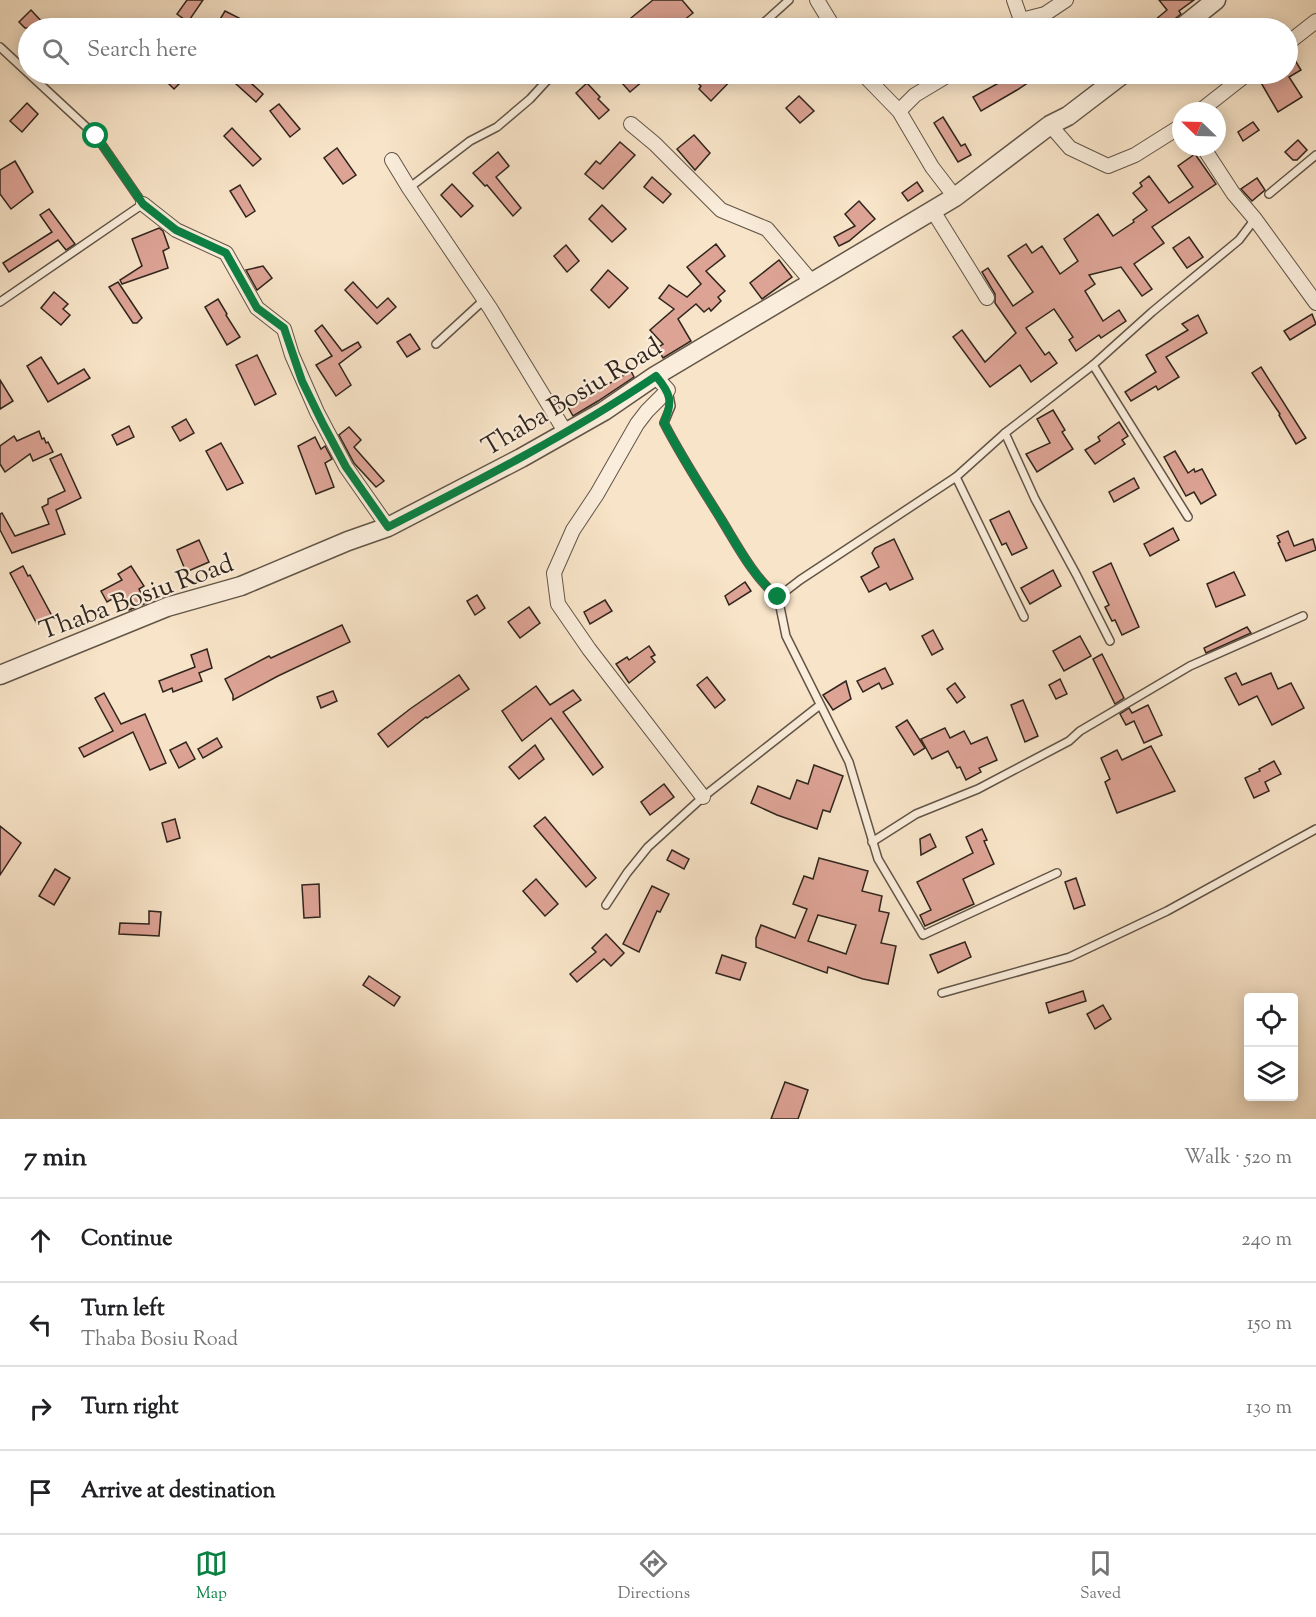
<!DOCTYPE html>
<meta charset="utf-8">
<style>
:root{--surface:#fff;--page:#f6f6f6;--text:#202124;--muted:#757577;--line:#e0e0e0;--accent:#0b8043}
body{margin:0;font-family:"Sorts Mill Goudy",serif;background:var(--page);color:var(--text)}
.controls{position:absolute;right:18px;bottom:18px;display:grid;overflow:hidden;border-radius:6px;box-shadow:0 3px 15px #0003}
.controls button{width:54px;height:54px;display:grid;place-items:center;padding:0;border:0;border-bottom:2px solid var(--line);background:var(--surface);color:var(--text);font:30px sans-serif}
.compass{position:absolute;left:1172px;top:102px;width:54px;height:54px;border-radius:50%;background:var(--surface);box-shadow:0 3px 15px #0003;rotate:293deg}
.stop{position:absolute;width:18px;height:18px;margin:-14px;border:4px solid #0b8043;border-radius:50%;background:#fff}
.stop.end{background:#0b8043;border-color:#fff;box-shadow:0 2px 6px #0008}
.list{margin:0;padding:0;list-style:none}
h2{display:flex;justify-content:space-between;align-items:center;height:78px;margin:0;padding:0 24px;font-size:26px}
h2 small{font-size:20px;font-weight:400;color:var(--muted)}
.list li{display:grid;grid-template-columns:39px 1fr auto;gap:18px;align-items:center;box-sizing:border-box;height:84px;padding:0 24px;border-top:2px solid var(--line)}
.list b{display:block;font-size:22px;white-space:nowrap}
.list p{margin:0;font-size:20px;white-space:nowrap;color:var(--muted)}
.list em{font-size:20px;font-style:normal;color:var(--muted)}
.icon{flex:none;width:33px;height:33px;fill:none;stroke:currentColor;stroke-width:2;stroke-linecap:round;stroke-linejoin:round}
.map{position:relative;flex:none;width:1316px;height:1119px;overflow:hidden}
.search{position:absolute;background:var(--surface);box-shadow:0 3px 15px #0003;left:18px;right:18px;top:18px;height:66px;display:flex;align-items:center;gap:15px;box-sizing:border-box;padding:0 21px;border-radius:33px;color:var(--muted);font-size:22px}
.sheet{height:414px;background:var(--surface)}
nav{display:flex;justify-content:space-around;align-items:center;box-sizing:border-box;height:84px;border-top:2px solid var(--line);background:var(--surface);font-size:16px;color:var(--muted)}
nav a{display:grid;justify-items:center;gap:3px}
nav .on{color:var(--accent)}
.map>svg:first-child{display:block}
.building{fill:#dda395;stroke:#30251d;stroke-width:1.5;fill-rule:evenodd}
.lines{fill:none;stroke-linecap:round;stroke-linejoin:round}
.service-casing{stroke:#625548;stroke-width:10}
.minor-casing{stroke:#625548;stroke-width:16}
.tertiary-casing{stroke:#625548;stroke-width:21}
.service{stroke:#faeddb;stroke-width:7}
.minor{stroke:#faeddb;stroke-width:14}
.tertiary{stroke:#faeddb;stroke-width:18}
.route{stroke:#0b8043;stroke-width:8}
.labels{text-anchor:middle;stroke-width:4.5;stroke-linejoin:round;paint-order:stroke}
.street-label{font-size:26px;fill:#30251d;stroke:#faeddb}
</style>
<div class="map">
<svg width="1316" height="1119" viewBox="0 0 1316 1119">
<rect width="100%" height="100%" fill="#f8e4c8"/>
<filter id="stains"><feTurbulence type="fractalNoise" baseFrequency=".00333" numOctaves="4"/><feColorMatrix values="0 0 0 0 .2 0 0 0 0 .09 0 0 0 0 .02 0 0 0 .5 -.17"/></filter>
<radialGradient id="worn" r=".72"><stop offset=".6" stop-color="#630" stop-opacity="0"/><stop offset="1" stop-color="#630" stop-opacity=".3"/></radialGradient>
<g class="building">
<polygon points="187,0 203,0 188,22 177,14"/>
<polygon points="653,0 682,0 693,13 674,28 640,28 631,18"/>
<polygon points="1159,0 1194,0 1179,11 1181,14 1163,28 1155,20 1167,10"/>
<polygon points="31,10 43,23 37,28 25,28 19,22"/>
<polygon points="225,11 241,19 236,28 219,21"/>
<polygon points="1287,52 1290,52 1301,70 1289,77 1302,97 1278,112 1256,74 1287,74"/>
<polygon points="173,74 189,74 174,89 166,81"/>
<polygon points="225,74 241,74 263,94 256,102"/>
<polygon points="614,74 651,74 630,92"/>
<polygon points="688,74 737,74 711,101 699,89 701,86"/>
<polygon points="1015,74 1041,74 1017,90 981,111 973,97"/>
<polygon points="587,83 600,97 598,99 609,110 599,119 576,93"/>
<polygon points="799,96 814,111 800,123 786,108"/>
<polygon points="27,103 38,114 22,132 10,121"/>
<polygon points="279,104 300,129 290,137 270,111"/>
<polygon points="943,117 961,146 965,144 971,155 958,162 934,123"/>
<polygon points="1253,122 1259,130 1243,141 1238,132"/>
<polygon points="232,128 261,159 253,166 224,136"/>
<polygon points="694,135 710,153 695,170 677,149"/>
<polygon points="1298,140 1307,150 1297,160 1293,160 1285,152"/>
<polygon points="620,142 635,155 603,189 585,174 596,161 600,164"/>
<polygon points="337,148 356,175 343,184 324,158"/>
<polygon points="498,152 509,166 496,177 521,208 513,216 487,185 485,186 473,173"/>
<polygon points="1195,154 1216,184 1152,227 1164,243 1134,264 1152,289 1142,296 1121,267 1089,275 1095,284 1085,291 1103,321 1119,310 1126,321 1101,338 1099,335 1076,351 1069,340 1073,337 1054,309 1026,328 1045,355 1049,352 1057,363 1031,382 1020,365 990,387 953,337 962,330 985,362 1016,333 995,303 995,294 982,272 988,268 1013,306 1033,292 1008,256 1026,244 1032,253 1042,246 1060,274 1078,261 1064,239 1098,214 1113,236 1134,222 1133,220 1147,210 1133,193 1142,186 1140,183 1149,176 1169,203 1193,187 1178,166"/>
<polygon points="15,161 33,192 11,209 0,194 0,170"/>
<polygon points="652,177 671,194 663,203 644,187"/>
<polygon points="1257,178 1265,190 1252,201 1241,189"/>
<polygon points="917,182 923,191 908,201 902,193"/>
<polygon points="452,184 473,206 461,217 441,195"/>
<polygon points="240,185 255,211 246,217 230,191"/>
<polygon points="859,201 875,219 849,241 839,246 834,237 855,226 845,214"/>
<polygon points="602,205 626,229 612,242 589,219"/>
<polygon points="49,209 75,244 66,250 58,240 9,272 3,263 52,232 40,215"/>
<polygon points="159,228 163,231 169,248 163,251 168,268 122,284 120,280 142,266 132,239"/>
<polygon points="1189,237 1203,257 1187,268 1173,248"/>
<polygon points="716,244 725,256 706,271 725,291 718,297 721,301 711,311 709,308 704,312 696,304 678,319 691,341 663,358 657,348 663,344 650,330 674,309 659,298 669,285 687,297 701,284 687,267"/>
<polygon points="566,245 579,261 567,272 554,256"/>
<polygon points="779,260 792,277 762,299 750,283"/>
<polygon points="263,266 272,278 257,290 246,270"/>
<polygon points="608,270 628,288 609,308 591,290"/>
<polygon points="118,282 142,318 137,323 133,323 109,287"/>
<polygon points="353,282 377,308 388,298 396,307 377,324 345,290"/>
<polygon points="54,292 68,304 63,309 70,315 61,325 41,308"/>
<polygon points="218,299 227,314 226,315 240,337 227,345 205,307"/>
<polygon points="1312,314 1316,324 1290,340 1284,331"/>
<polygon points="1198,315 1207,333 1166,357 1179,377 1158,390 1156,386 1131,401 1125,392 1156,372 1146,355 1188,330 1182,324"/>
<polygon points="322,325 342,351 358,342 361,347 339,364 351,385 336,396 316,365 332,356 315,331"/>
<polygon points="410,334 420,349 407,357 397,342"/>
<polygon points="257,355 276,394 255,405 236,365"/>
<polygon points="41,357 58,384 84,369 90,378 48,402 27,366"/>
<polygon points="1261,367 1306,438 1296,444 1279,415 1280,414 1252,373"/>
<polygon points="631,371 634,377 598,401 573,416 568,407"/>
<polygon points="0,380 13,401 0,409"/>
<polygon points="1053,410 1065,430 1062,432 1073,449 1037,472 1026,454 1050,443 1037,419"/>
<polygon points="186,419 194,433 180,441 172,427"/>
<polygon points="1119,422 1128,436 1122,440 1125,444 1095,464 1085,450 1100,441 1098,437"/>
<polygon points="129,426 134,437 117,445 112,435"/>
<polygon points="349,427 361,440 354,447 384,481 376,487 354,463 339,435"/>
<polygon points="39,431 42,439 44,438 46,443 48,442 53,452 33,461 30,454 5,472 0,464 0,446 14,436 17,441"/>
<polygon points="315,437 321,449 325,446 332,459 325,463 334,487 316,494 298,446"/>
<polygon points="221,443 243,483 227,490 206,451"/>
<polygon points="1175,451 1188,473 1194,469 1195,472 1202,469 1216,495 1201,504 1194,492 1186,496 1164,457"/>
<polygon points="61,454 81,498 56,510 65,534 12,553 0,530 0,514 2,513 15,536 49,524 42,507 48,504 48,499 65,491 50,459"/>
<polygon points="1134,478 1139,488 1114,502 1109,492"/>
<polygon points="1009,511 1027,548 1012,555 1006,543 1002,545 990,520"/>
<polygon points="1173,528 1179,540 1150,556 1144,544"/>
<polygon points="1288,531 1294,546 1313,539 1316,550 1286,561 1278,543 1280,542 1277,536"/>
<polygon points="894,539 913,579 890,590 886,583 869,592 861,577 879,567 872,553 875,548"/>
<polygon points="199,540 209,562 186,572 177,550"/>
<polygon points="1111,563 1139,627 1122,635 1115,620 1112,621 1105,607 1109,605 1093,572"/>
<polygon points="23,566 28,576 30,575 52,616 37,624 10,573"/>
<polygon points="131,566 144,586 139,589 146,603 129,610 121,594 107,602 101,591 122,580 118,574"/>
<polygon points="1053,570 1061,586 1030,604 1021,588"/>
<polygon points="1234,572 1245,595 1216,607 1207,584"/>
<polygon points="745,582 751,591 729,605 725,596"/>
<polygon points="477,595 485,608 475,615 467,601"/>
<polygon points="605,600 612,611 590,624 584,612"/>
<polygon points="529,607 540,623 520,638 508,622"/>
<polygon points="342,625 350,642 278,676 233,700 233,695 225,679 269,656 271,658"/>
<polygon points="1247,627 1251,633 1206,653 1204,648"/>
<polygon points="933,630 943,649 932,655 922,636"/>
<polygon points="1080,636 1091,656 1064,671 1053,651"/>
<polygon points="649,646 655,655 651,657 655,662 629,683 616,664 627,657 629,660"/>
<polygon points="207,649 212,668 199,673 202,681 173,692 172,688 163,692 159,681 195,667 191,655"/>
<polygon points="1102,654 1124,698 1115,704 1093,659"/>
<polygon points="885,668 893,684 882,689 879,683 863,692 857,681"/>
<polygon points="1236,673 1242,685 1271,673 1278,689 1291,683 1304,708 1272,725 1257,696 1239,705 1225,678"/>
<polygon points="459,675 469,689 427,718 426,717 388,747 378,734 410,709"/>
<polygon points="707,677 725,700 715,708 697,685"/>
<polygon points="1060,679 1067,694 1056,699 1049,685"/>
<polygon points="846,681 851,699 833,710 823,695"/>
<polygon points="955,683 965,697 957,703 947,689"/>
<polygon points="536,686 550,705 573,690 581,700 563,712 603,767 593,775 551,718 522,741 502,711"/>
<polygon points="333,691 337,701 321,708 317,697"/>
<polygon points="104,693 121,724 145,714 166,763 150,770 133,732 84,757 79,748 113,731 95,698"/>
<polygon points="1023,700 1038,736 1025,742 1011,705"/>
<polygon points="1148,705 1162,735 1144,743 1134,721 1126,725 1120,714 1129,708 1132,713"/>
<polygon points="907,720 925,748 914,755 896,727"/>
<polygon points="945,728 950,738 964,731 971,744 987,737 997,760 979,768 981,772 966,780 960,767 957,768 948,751 932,759 921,739"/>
<polygon points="217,738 222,747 203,758 198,749"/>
<polygon points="186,742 195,759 179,768 170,750"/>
<polygon points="535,745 544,759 519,779 509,767"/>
<polygon points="1151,746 1175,791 1117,813 1105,782 1110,779 1101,758 1117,750 1122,760"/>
<polygon points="1274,761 1281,774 1265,782 1269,791 1254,798 1245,778 1260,771 1259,769"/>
<polygon points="814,765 843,776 830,812 823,810 817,829 777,815 751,803 758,786 790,799 797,780 808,784"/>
<polygon points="664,784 674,797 650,815 641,802"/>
<polygon points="545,817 596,878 586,887 534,826"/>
<polygon points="175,819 180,838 167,842 162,823"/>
<polygon points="0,826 21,843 0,875"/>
<polygon points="982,829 987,840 984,841 994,864 963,879 974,904 925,926 920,915 931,910 917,882 973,853 966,837"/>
<polygon points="930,834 936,847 921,855 920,839"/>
<polygon points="672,850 689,859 684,869 667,860"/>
<path d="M819,858L868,871L862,891L882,896L879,911L889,913L881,943L896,946L888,984L863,979L828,967L827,973L756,947V938L761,925L795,938L807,909L793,904L804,876L813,879ZM818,915L856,925L846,954L808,941Z"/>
<polygon points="55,869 70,878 54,905 39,896"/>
<polygon points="1076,878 1085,905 1074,909 1065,882"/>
<polygon points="536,879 558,904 545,916 523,891"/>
<polygon points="319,884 320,917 304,918 302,885"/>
<polygon points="652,886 669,894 660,912 657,911 639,952 623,944"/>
<polygon points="149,911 161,912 159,936 119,934 120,923 149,924"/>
<polygon points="606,934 624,953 611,966 604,959 577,982 570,974 596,952 592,948"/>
<polygon points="965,942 971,957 938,973 930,955"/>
<polygon points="722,955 746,963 740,980 716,973"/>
<polygon points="369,976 400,997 394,1006 363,985"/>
<polygon points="1083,991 1086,1001 1049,1013 1046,1003"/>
<polygon points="1103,1005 1111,1019 1095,1029 1087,1014"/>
<polygon points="785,1082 808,1090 798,1119 771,1119"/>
</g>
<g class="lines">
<g class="service-casing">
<g id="service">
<polyline points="758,28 789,0"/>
<polyline points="0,47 96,136 143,204 0,302"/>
<polyline points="409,188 470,141 497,127 530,99 553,74"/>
<polyline points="1269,194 1316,155"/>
<polyline points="436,344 485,299"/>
<polyline points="1093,365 1188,517"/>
<path d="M668,390L671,406L664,423C681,456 701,487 721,519C737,545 754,578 778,597L786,636L849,762L878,859L923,935L1057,873"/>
<polyline points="1005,433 1035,499 1076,574 1110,641"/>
<polyline points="956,477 1024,617"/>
<polyline points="778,597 800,580 956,477 1005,433 1093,365 1152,312 1239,240 1255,219"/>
<polyline points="872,842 916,814 978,789 1069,741 1080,731 1190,666 1303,616"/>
<polyline points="606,905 627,873 648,847 703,797 820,705"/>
<polyline points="942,993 1070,957 1167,911 1316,829"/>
</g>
</g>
<g class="minor-casing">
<g id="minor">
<polyline points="817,0 834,28"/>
<polyline points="1014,0 1021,20 1045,14 1066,0"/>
<polyline points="1288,43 1316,21"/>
<polyline points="863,74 899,111 932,167 955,197"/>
<polyline points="899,111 915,95 950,74"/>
<polyline points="1200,111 1247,74"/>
<polyline points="631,124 655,144 721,210 767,229 811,281"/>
<polyline points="1050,125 1070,148 1108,166 1135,155 1181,126"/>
<polyline points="1203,147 1233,193 1255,219 1316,303"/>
<polyline points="392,160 409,188 490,308 566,433"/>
<polyline points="143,204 176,230 226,253 257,308 284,329 292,355 317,412 346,467 388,527"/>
<polyline points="933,211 987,298"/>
<polyline points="655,376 668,390 647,411 637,424 597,494 573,530 554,573 558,604 589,649 703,797"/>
</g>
</g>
<g class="tertiary-casing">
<g id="tertiary">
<polyline points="1181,28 1216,0"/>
<polyline points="0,675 167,607 241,586 348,541 388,527 521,458 604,411 655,376 955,197 1050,125 1068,116 1123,74"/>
</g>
</g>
<use href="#service" class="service"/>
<use href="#minor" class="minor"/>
<use href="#tertiary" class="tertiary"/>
</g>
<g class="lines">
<path class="route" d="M96,136L143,204L176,230L226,253L257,308L284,328L302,381L323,424L346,467L388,527C480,480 570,434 656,376C671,394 673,401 664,423C681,456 701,487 721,519C737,545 754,578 778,597"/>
</g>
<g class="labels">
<g class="street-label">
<text transform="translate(571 396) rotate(-31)" y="9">Thaba Bosiu Road</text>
<text transform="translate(136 596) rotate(-20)" y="9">Thaba Bosiu Road</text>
</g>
</g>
<rect width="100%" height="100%" filter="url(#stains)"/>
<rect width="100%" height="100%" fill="url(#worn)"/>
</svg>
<div class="controls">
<button><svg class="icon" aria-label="locate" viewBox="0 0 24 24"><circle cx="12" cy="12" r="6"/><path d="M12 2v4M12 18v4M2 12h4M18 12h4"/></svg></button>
<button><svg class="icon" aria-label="layers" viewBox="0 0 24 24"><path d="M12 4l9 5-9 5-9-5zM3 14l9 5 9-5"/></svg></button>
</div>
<svg class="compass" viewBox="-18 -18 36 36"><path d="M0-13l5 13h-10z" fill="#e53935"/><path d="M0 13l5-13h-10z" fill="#757577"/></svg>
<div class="stop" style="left:96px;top:136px"></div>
<div class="stop end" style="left:778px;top:597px"></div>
<div class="search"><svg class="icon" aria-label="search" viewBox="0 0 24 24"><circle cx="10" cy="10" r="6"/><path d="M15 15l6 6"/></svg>Search here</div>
</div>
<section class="sheet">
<h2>7 min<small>Walk · 520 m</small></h2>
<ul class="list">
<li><svg class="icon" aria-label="ahead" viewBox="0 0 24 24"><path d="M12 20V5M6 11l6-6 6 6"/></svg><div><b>Continue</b></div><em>240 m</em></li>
<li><svg class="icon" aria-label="left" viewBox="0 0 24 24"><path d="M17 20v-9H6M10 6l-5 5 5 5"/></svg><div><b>Turn left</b><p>Thaba Bosiu Road</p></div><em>150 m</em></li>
<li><svg class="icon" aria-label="right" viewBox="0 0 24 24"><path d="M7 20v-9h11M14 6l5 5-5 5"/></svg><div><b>Turn right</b></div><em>130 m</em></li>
<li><svg class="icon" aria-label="arrive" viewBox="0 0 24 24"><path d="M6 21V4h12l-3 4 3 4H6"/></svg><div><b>Arrive at destination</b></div></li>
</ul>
</section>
<nav>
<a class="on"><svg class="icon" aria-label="map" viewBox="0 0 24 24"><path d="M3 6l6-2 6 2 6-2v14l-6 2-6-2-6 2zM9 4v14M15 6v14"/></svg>Map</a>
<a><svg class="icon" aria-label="directions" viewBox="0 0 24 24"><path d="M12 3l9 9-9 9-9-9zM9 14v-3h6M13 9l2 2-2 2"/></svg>Directions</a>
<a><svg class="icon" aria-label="saved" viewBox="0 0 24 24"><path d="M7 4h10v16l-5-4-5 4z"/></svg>Saved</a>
</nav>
